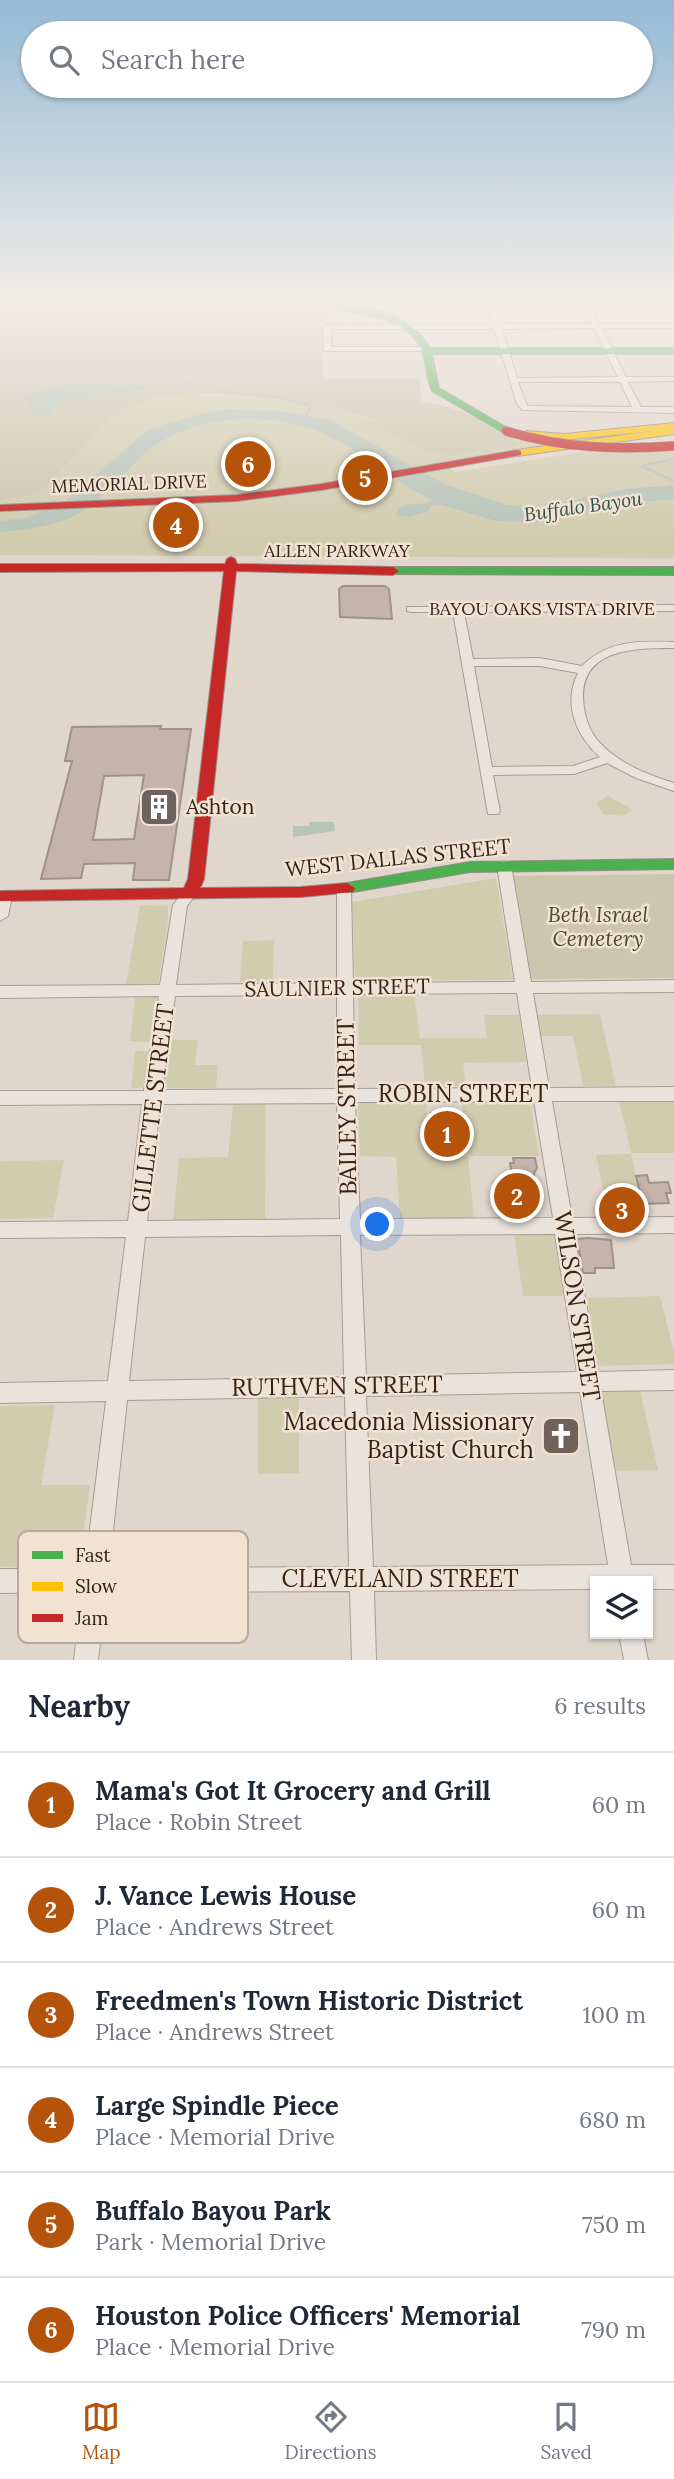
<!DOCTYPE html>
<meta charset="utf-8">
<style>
:root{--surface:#fff;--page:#f2f2f3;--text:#1f2937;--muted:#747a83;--line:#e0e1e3;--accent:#b45309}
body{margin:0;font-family:Lora,serif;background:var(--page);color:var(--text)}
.controls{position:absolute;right:21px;bottom:21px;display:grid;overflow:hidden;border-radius:0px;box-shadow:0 2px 5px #0004}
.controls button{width:63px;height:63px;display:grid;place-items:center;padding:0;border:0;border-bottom:2px solid var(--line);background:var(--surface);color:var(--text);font:35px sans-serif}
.you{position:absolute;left:378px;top:1225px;width:24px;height:24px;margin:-18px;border:5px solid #fff;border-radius:50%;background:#1a73e8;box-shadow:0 0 0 10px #1a73e833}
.badge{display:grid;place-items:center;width:46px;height:46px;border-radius:50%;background:var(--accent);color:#fff;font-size:23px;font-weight:700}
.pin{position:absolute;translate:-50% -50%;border:4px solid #fff;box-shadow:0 2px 7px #0006}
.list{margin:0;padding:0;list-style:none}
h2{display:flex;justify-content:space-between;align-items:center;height:91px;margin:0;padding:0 28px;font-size:30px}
h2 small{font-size:23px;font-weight:400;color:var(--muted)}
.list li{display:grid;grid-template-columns:46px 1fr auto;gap:21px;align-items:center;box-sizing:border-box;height:105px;padding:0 28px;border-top:2px solid var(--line)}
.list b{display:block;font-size:26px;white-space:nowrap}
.list p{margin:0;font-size:23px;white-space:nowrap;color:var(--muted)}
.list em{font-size:23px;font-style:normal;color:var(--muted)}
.icon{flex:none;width:38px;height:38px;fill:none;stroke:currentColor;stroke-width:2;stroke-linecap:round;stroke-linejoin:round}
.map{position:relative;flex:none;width:674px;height:1660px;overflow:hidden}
.search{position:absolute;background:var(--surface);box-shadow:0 2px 5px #0004;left:21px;right:21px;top:21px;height:77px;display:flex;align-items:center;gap:18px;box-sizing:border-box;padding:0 24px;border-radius:38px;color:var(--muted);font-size:26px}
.sheet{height:721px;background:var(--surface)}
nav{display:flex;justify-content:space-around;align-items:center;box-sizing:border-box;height:98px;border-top:2px solid var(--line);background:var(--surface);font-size:19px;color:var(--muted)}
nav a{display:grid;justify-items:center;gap:4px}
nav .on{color:var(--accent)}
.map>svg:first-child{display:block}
.green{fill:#d2ccaf}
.cemetery{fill:#ccc6ae}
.water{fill:#b7c4b9}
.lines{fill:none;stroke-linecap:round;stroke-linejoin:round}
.stream-far1{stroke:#b7c4b9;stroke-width:2}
.stream{stroke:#b7c4b9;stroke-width:2.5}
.building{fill:#c4b4ac;stroke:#a0928b;stroke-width:2;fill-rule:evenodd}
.street-casing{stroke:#a69c95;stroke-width:2}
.fast-casing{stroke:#958c85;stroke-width:2}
.slow-casing{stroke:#958c85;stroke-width:2}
.jam-casing{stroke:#958c85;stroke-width:2}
.street{fill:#eae3dc;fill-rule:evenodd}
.fast{fill:#4caf50;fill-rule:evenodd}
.slow{fill:#ffc107;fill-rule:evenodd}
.jam{fill:#c62828;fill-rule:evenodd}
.jam-bridge-casing{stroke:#958c85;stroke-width:10;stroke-linecap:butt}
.jam-bridge{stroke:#c62828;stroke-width:9}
.labels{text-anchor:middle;stroke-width:5;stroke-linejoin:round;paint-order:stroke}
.far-street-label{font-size:18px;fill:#33241e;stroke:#f1e2d2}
.far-water-label{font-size:19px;font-style:italic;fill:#2f5149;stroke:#f1e2d2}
.poi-label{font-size:21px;fill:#33241e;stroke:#f1e2d2;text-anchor:start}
.street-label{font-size:21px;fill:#33241e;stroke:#f1e2d2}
.park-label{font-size:21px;font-style:italic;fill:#4b4d27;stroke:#f1e2d2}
.near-street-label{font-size:24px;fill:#33241e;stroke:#f1e2d2}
.near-poi-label{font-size:24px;fill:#33241e;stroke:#f1e2d2;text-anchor:end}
.key{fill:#f1e2d2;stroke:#b8a99c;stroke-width:2}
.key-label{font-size:19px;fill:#33241e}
</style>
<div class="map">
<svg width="674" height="1660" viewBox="0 0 674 1660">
<rect width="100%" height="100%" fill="#e1d6cb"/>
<g class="green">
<path d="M186,394L274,399L289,404L332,408L377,421L391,432L416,445L445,453H473L518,445L505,434L575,440L442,463L455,472L588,451L674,448V558L0,555V499C59,496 75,447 113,414C132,398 162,396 186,394Z"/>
<polygon points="608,796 633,810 622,816 603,814 596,803"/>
<polygon points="496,878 513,980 355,981 352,902"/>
<polygon points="140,905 168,906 168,923 158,985 126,985"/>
<polygon points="274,940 273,982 240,982 243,941"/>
<polygon points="358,993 414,993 420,1038 487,1038 484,1015 519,1015 526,1062 463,1063 466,1086 425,1086 421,1045 359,1045"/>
<polygon points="157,996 150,1042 130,1041 135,997"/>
<polygon points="600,1014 616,1086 583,1086 573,1036 539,1036 535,1015"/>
<polygon points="170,1040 198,1040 195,1065 218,1065 216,1088 163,1088"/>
<polygon points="135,1051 150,1051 143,1087 131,1089"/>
<polygon points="674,1099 674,1153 631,1153 619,1100"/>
<polygon points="366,1102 426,1102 430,1156 467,1156 462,1102 530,1102 539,1156 468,1156 474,1219 400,1220 396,1157 360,1156 358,1104"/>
<polygon points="233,1103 266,1103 265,1221 173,1222 179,1158 228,1157"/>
<polygon points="631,1154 645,1218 609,1218 596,1155"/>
<polygon points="64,1160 53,1218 0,1219 0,1161"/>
<polygon points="514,1234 555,1234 565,1296 523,1296"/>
<polygon points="660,1296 674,1352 674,1364 595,1366 582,1298"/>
<polygon points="639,1386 658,1470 611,1471 597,1395 601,1387"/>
<polygon points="299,1396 299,1473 258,1474 258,1398"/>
<polygon points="55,1405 41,1485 90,1485 80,1559 71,1565 0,1567 0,1406"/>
</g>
<g class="cemetery">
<path d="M0,302H264L287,303L289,306H321L330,309L331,324H322L323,379L419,378L422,402C458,407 491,421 519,445C489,450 457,459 426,450C413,446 391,432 377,425V420L332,408L303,406L274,399L211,394L158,396L115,413L44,489L23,497L0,499Z"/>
<polygon points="674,874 674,978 529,979 514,876"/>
</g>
<g class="water">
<polygon points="71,384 136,385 146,388 140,391 96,393 56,407 54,414 42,417 32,414 32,408 24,401 24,396 34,392"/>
<path d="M228,409L279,411L328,419L444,484L507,505L541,507L625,489L674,485V499L629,503L541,522L496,521L438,504L430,506L429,511L408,517L396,515L398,509L405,505L430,503L433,500C387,480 351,439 303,426C253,412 185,418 145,453C123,473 105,498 78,514C56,526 25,530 0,532V521L25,518L64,502L148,430L189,417Z"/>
<polygon points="310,822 334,822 335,831 293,837 293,826 309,826"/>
</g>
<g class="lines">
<polyline class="stream-far1" points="156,386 192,384 232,393 278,397 311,406 306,416"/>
<polyline class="stream" points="674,459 642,466 674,481"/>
</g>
<g class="building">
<polygon points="343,586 385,586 389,589 392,619 340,617 339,589"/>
<path d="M161,726L160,729H191L169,880H133L135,863L84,864L81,878L41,879L72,761H65L72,727ZM144,775L134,839L93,840L104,776Z"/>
<polygon points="431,1113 459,1113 463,1154 435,1155"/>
<polygon points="513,1158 535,1158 537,1168 534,1173 539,1209 520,1209 512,1204 497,1204 495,1185 513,1181 510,1163 514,1163"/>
<polygon points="647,1175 649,1183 668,1182 671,1193 666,1193 669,1203 643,1204 636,1176"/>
<polygon points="588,1238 611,1240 614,1268 595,1268 595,1273 583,1273 577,1239"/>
</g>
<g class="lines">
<g class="street-casing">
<g id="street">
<path d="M350,302H674V304H590L599,324H674V328H602L626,377H674V381L628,382L641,407H674V413L522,410L517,404L494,329H331V347H424L428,349L424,351H324L323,327L327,325L493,324L487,305H356L337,309L333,307ZM583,304L592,324H500L494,305ZM594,328L618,377L517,378L502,329ZM518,382H620L632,407L527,406Z"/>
<path d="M674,605V611L464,612L473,659L540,658L582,666C608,640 639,641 674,642V648C632,648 575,649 584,708C586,722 592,736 603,746C622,765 649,775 674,783V791L636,778L607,763L574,774L493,775L500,811L498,814H488L453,612H411L407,611V607ZM474,666H540L578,673C563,703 575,735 600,757L573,766L492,767Z"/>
<path d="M504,861L511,865L531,982L674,980V992L533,993L549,1088L674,1087V1101H552L572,1218L674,1217V1233L574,1234L598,1372L674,1370V1390L601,1391L631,1565H674V1589H648V1581H595V1589L374,1591L376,1660H352L350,1591L106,1592L98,1660H74L82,1592L0,1593V1569H85L106,1401L0,1403V1383L108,1381L126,1237L0,1238V1222L128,1221L142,1104L0,1105V1091H144L159,996L0,998V986L160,985L173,905L185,890L190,888L197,893L187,906L176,985L337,983V889L344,884L351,889L353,983L515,982L497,865ZM517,993L532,1088L355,1089L353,994ZM337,995V1089L162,1090L175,996ZM534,1101L553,1218L360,1219L355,1102ZM337,1103L340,1219L147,1221L160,1104ZM555,1234L577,1372L366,1376L360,1235ZM341,1235L344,1377L129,1381L145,1237ZM580,1392L608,1565L373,1567L366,1396ZM345,1396L349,1567L109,1568L127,1400Z"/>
<polygon points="5,891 12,896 8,916 0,921 0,893"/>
<polygon points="619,1634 643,1634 648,1660 624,1660"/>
</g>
</g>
<g class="fast-casing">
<g id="fast">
<path d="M318,302C355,302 411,312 430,348H674V354H432L439,388L509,429L511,431L506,434L432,391C425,376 427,357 419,344C397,309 349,319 318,302Z"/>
<polygon points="393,567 674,567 674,575 389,574 387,571"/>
<polygon points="674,859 674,869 470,872 347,893 339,888 347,883 470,862"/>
</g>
</g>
<g class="slow-casing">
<polygon id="slow" points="674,423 674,434 517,456 512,453 517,450 652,431 564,440 523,436 521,434 526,431 564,434"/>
</g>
<g class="jam-casing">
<g id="jam">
<polygon points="517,450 521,451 521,455 321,490 237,501 0,511 0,505 237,495 321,484"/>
<polygon points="231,557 235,559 237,564 393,567 399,571 393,575 236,571 204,879 200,888 301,887 347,883 355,888 353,892 301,897 0,901 0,891 184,888 188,879 224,571 0,572 0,564 225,564 227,559"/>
</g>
</g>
<use href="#street" class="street"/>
<use href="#fast" class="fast"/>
<use href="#slow" class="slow"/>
<use href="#jam" class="jam"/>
<g class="jam-bridge-casing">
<path id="jam-bridge" d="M506,431C562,448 616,450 674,446"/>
</g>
<use href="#jam-bridge" class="jam-bridge"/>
</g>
<linearGradient id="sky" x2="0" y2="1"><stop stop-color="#94bad5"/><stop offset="0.56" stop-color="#f2ede8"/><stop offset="1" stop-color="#f2ede8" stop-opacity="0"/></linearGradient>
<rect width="674" height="535" fill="url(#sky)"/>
<defs>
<g id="building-square" transform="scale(2.0125)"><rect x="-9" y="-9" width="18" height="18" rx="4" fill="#70625b" stroke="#f1e2d2"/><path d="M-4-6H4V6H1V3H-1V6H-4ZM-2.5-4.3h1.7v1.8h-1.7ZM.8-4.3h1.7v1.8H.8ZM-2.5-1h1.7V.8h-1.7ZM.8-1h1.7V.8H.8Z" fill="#fff"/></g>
<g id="church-square" transform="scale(2.0125)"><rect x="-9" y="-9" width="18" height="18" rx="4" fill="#70625b" stroke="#f1e2d2"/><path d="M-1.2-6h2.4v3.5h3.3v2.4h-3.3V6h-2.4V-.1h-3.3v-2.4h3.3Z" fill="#fff"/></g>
</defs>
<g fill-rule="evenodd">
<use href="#building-square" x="159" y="807"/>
<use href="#church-square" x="561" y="1436"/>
</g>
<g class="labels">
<g class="far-street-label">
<text transform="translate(129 484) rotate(-2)" y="6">MEMORIAL DRIVE</text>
<text x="337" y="557">ALLEN PARKWAY</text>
<text x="542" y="615">BAYOU OAKS VISTA DRIVE</text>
</g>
<g class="far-water-label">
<text transform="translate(583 506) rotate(-8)" y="7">Buffalo Bayou</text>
</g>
<g class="poi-label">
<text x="186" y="814">Ashton</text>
</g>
<g class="street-label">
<text transform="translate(398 858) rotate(-6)" y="7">WEST DALLAS STREET</text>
<text transform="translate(337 988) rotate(-1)" y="7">SAULNIER STREET</text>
</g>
<g class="park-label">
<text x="598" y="922">Beth Israel<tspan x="598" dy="24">Cemetery</tspan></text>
</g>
<g class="near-street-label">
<text x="463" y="1102">ROBIN STREET</text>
<text transform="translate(347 1107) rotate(-91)" y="8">BAILEY STREET</text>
<text transform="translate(153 1108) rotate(-83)" y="8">GILLETTE STREET</text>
<text transform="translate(577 1306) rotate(81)" y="8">WILSON STREET</text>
<text transform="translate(337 1386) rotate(-1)" y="8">RUTHVEN STREET</text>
<text x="400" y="1587">CLEVELAND STREET</text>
</g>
<g class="near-poi-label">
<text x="534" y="1430">Macedonia Missionary<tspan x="534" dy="28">Baptist Church</tspan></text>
</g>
</g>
<rect x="18" y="1531" width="230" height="112" rx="10" class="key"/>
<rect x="32" y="1551" width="31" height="8" fill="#4caf50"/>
<rect x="32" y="1582" width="31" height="9" fill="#ffc107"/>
<rect x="32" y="1614" width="31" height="8" fill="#c62828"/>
<g class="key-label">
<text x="75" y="1562">Fast</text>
<text x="75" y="1593">Slow</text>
<text x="75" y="1625">Jam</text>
</g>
</svg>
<div class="controls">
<button><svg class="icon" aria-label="layers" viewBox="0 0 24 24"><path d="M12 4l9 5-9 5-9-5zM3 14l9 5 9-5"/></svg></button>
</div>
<div class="you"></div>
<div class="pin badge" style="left:447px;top:1134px">1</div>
<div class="pin badge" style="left:517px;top:1196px">2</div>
<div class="pin badge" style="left:622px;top:1210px">3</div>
<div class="pin badge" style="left:176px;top:525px">4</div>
<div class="pin badge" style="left:365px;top:478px">5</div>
<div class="pin badge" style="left:248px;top:464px">6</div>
<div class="search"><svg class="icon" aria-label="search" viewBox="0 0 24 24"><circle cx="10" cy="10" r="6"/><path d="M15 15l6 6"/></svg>Search here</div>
</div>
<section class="sheet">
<h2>Nearby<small>6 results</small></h2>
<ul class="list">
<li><span class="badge">1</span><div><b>Mama's Got It Grocery and Grill</b><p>Place · Robin Street</p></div><em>60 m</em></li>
<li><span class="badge">2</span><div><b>J. Vance Lewis House</b><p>Place · Andrews Street</p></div><em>60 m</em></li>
<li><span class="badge">3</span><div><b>Freedmen's Town Historic District</b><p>Place · Andrews Street</p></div><em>100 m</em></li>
<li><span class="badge">4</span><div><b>Large Spindle Piece</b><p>Place · Memorial Drive</p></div><em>680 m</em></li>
<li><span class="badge">5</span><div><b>Buffalo Bayou Park</b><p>Park · Memorial Drive</p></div><em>750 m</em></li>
<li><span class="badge">6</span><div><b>Houston Police Officers' Memorial</b><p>Place · Memorial Drive</p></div><em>790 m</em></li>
</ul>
</section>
<nav>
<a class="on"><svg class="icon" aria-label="map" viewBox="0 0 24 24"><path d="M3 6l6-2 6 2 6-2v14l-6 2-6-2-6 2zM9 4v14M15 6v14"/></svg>Map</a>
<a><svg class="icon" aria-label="directions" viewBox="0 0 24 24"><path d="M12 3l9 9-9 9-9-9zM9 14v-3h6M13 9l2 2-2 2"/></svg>Directions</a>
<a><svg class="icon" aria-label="saved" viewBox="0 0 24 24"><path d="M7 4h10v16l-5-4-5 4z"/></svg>Saved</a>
</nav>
